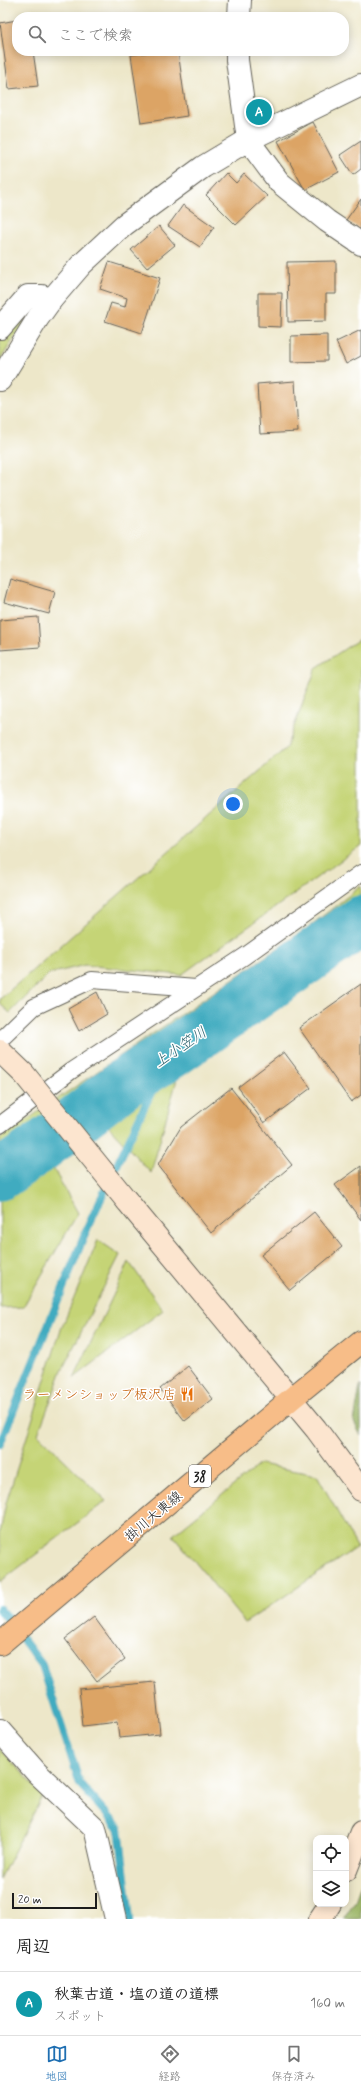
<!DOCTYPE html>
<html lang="ja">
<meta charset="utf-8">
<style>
:root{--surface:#fff;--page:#f6f6f6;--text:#222;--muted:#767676;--line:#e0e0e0;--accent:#1f6fb2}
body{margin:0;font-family:Mynerve,"Klee One",sans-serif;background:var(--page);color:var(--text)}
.controls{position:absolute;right:12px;bottom:12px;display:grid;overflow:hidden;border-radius:8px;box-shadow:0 2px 10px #0003}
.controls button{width:36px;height:36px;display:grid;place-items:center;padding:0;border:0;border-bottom:1px solid var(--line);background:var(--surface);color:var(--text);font:20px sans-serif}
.scale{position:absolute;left:12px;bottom:10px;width:85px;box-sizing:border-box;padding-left:4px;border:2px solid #1c1c1c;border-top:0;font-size:11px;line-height:14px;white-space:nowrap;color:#1c1c1c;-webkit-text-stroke:3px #fff;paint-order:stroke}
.you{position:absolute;left:233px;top:804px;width:14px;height:14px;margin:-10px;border:3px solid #fff;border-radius:50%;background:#1a73e8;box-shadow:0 0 0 6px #1a73e833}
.badge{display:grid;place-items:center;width:26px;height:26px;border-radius:50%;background:var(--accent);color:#fff;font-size:13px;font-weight:700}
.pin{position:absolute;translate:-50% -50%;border:2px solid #fff;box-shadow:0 1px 4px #0006}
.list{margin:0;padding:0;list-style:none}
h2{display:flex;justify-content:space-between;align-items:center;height:52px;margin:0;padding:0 16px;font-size:17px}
h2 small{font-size:13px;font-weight:400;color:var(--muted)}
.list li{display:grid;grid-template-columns:26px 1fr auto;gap:12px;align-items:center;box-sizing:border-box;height:64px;padding:0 16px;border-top:1px solid var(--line)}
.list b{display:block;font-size:15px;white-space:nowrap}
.list p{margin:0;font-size:13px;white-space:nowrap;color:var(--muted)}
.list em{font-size:13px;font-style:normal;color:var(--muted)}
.icon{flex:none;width:22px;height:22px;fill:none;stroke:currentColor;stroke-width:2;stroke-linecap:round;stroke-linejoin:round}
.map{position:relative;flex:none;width:361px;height:1919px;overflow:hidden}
.search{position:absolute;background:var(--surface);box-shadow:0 2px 10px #0003;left:12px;right:12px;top:12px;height:44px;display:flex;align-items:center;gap:10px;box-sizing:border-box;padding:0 14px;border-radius:16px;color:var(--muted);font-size:15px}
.sheet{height:116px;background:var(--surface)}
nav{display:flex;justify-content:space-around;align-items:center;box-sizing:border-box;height:56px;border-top:1px solid var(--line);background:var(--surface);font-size:11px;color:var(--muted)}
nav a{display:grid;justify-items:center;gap:2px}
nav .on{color:var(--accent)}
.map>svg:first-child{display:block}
.green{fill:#c5d476;stroke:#707849}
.forest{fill:#9cb667;stroke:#5c6942}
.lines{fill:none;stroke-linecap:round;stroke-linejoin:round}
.stream{stroke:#40abc0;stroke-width:8}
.river{stroke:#40abc0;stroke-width:51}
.building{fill:#dca465}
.lane-casing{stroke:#656359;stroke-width:18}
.street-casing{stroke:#656359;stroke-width:24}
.secondary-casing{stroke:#656359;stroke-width:24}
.primary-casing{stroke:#656359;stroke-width:24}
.lane{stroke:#fff;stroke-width:16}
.street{stroke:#fff;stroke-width:22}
.secondary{stroke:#fce5cf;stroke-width:22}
.primary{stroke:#f7bd88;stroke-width:22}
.secondary-bridge-casing{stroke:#656359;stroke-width:24;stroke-linecap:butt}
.secondary-bridge{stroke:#fce5cf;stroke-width:22}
.labels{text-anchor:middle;stroke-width:3;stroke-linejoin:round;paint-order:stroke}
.shield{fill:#fff;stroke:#606060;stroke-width:1}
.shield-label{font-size:13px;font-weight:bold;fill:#1c1c1c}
.food-label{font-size:14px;fill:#c56008;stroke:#fff;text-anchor:end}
.street-label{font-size:14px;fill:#1c1c1c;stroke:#fff}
.water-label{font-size:15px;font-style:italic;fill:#2e646e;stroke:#fff}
</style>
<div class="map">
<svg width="361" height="1919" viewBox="0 0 361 1919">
<rect width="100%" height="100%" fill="#fff"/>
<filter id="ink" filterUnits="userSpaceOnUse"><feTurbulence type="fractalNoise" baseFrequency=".025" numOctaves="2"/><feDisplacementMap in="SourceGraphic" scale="8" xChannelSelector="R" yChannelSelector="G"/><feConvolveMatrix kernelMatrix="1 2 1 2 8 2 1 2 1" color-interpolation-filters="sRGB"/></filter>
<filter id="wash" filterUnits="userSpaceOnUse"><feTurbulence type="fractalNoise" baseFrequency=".012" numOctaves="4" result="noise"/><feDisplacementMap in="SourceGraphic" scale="16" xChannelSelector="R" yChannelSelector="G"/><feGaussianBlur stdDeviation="0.9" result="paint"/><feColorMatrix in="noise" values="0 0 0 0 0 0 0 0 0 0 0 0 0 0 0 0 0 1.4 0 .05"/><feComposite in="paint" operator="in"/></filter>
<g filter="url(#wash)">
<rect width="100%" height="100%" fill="#ede7c9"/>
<g class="green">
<polygon points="34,308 0,360 0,339 24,309"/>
<polygon points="361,638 361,846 181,975 85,965 49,974 10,1013 0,1004 0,999 286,748 316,668"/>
<polygon points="361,886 361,946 275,1006 177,1079 151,1173 101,1118 48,1159 78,1213 23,1307 0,1308 0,1138 306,929"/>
<polygon points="98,1240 120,1255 62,1370 38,1434 106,1501 0,1582 0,1533 6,1503 60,1332"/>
<polygon points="129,1262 163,1310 74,1378"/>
<polygon points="260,1464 317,1475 357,1547 245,1623 173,1535"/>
<polygon points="0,1749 43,1795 0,1879"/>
</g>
<g class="forest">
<polygon points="360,1386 361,1386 361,1436 354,1422"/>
<polygon points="361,1884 361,1919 343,1919 355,1901"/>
</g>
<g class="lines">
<g class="stream">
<polyline points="0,1444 89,1224 169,1055"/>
<polyline points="0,1609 42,1665 80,1784 119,1828 130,1919"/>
</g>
<polyline class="river" points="0,1175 42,1146 126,1082 169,1055 361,921"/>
</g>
<g id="blocks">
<g class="building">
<polygon points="17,20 17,51 33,51 38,86 9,89 0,23"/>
<polygon points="158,51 178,51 187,116 141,123 131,55"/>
<polygon points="313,122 339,172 305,190 278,141"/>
<polygon points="361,141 361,169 353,175 340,155"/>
<polygon points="226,173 236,183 244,174 267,196 236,225 206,195"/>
<polygon points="361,199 361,230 346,220"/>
<polygon points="183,205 214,227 200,247 168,226"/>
<polygon points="159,226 175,245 147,268 131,250"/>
<polygon points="336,261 336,294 326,294 326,321 288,322 287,262"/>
<polygon points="109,262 160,278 142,333 105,321 111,303 125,307 127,298 100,289"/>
<polygon points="258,293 282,293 281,327 258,326"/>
<polygon points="361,330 361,356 346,364 336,342"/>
<polygon points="327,335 327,361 291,362 291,336"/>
<polygon points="295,381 298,432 260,434 257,384"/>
<polygon points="10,579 55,592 49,614 4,602"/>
<polygon points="38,617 40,647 0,650 0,620"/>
<polygon points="361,984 361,1095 351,1102 299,1028"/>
<polygon points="97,992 107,1014 79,1031 68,1009"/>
<polygon points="284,1052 311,1088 264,1123 238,1087"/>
<polygon points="231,1088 292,1165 211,1233 158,1165 181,1127"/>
<polygon points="361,1166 361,1220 335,1185"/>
<polygon points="314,1212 342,1247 290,1290 261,1255"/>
<polygon points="188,1366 213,1399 185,1421 160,1389"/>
<polygon points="94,1617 125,1659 97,1681 65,1639"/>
<polygon points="155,1682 160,1734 119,1738 117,1722 83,1726 79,1689"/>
</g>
</g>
</g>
<g filter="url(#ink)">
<use href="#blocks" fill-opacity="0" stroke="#656359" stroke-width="1"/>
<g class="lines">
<g class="lane-casing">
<g id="lane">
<polyline points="0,1040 34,1007 92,980 196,988"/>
<polyline points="0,1125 71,1071 245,956 361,873"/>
</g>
</g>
<g class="street-casing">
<g id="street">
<polyline points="239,17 240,0"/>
<polyline points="237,51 237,60 248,140 279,182 327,221 361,244"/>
<polyline points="0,328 28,296 42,296 51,300"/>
<polyline points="0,380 38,318 51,300 81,265 124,225 203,167 248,140 361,85"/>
<polyline points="0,1731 37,1773 95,1828 116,1919"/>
</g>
</g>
<g class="secondary-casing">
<g id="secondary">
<polyline points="127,1201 316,1429 361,1490"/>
<polyline points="346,1870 361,1832"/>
<polyline points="320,1919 330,1904"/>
</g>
</g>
<g class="primary-casing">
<polyline id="primary" points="0,1644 291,1399 361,1342"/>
</g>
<use href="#lane" class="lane"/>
<use href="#street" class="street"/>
<use href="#secondary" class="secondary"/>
<use href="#primary" class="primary"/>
<g class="secondary-bridge-casing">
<polyline id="secondary-bridge" points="0,1051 24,1074 127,1201"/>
</g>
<use href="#secondary-bridge" class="secondary-bridge"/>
</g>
</g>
<defs>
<g id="restaurant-bare" transform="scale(1.08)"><path d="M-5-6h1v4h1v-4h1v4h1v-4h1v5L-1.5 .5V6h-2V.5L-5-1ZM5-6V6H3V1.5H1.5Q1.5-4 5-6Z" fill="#e8710a" stroke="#fff" stroke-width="2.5" paint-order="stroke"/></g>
</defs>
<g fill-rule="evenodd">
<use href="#restaurant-bare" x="187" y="1394"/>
</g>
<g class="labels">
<rect class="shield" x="189" y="1465" width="22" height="22" rx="3"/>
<g class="shield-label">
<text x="200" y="1481">38</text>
</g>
<g class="food-label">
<text x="176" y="1399">ラーメンショップ板沢店</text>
</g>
<g class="street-label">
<text transform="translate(153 1516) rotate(-40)" y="5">掛川大東線</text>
</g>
<g class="water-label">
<text transform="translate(180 1047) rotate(-34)" y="5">上小笠川</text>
</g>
</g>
</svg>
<div class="controls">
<button><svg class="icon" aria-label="locate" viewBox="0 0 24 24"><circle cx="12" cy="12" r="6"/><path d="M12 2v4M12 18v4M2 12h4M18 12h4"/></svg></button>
<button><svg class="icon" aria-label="layers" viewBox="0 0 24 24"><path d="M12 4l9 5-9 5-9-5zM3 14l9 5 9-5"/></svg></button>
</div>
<div class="scale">20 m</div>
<div class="you"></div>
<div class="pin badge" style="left:259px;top:112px;background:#0f9aa8">A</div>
<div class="search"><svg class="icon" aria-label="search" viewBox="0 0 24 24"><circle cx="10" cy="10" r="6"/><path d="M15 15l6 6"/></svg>ここで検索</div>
</div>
<section class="sheet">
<h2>周辺<small></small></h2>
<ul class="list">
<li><span class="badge" style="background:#0f9aa8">A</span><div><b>秋葉古道・塩の道の道標</b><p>スポット</p></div><em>160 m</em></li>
</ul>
</section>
<nav>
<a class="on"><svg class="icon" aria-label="map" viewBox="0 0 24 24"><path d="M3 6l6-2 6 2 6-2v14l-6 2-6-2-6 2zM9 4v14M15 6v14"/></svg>地図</a>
<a><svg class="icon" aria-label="directions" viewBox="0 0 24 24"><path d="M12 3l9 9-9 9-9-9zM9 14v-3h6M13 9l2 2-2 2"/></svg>経路</a>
<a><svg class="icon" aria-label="saved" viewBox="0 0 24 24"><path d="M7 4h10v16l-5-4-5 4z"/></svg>保存済み</a>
</nav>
